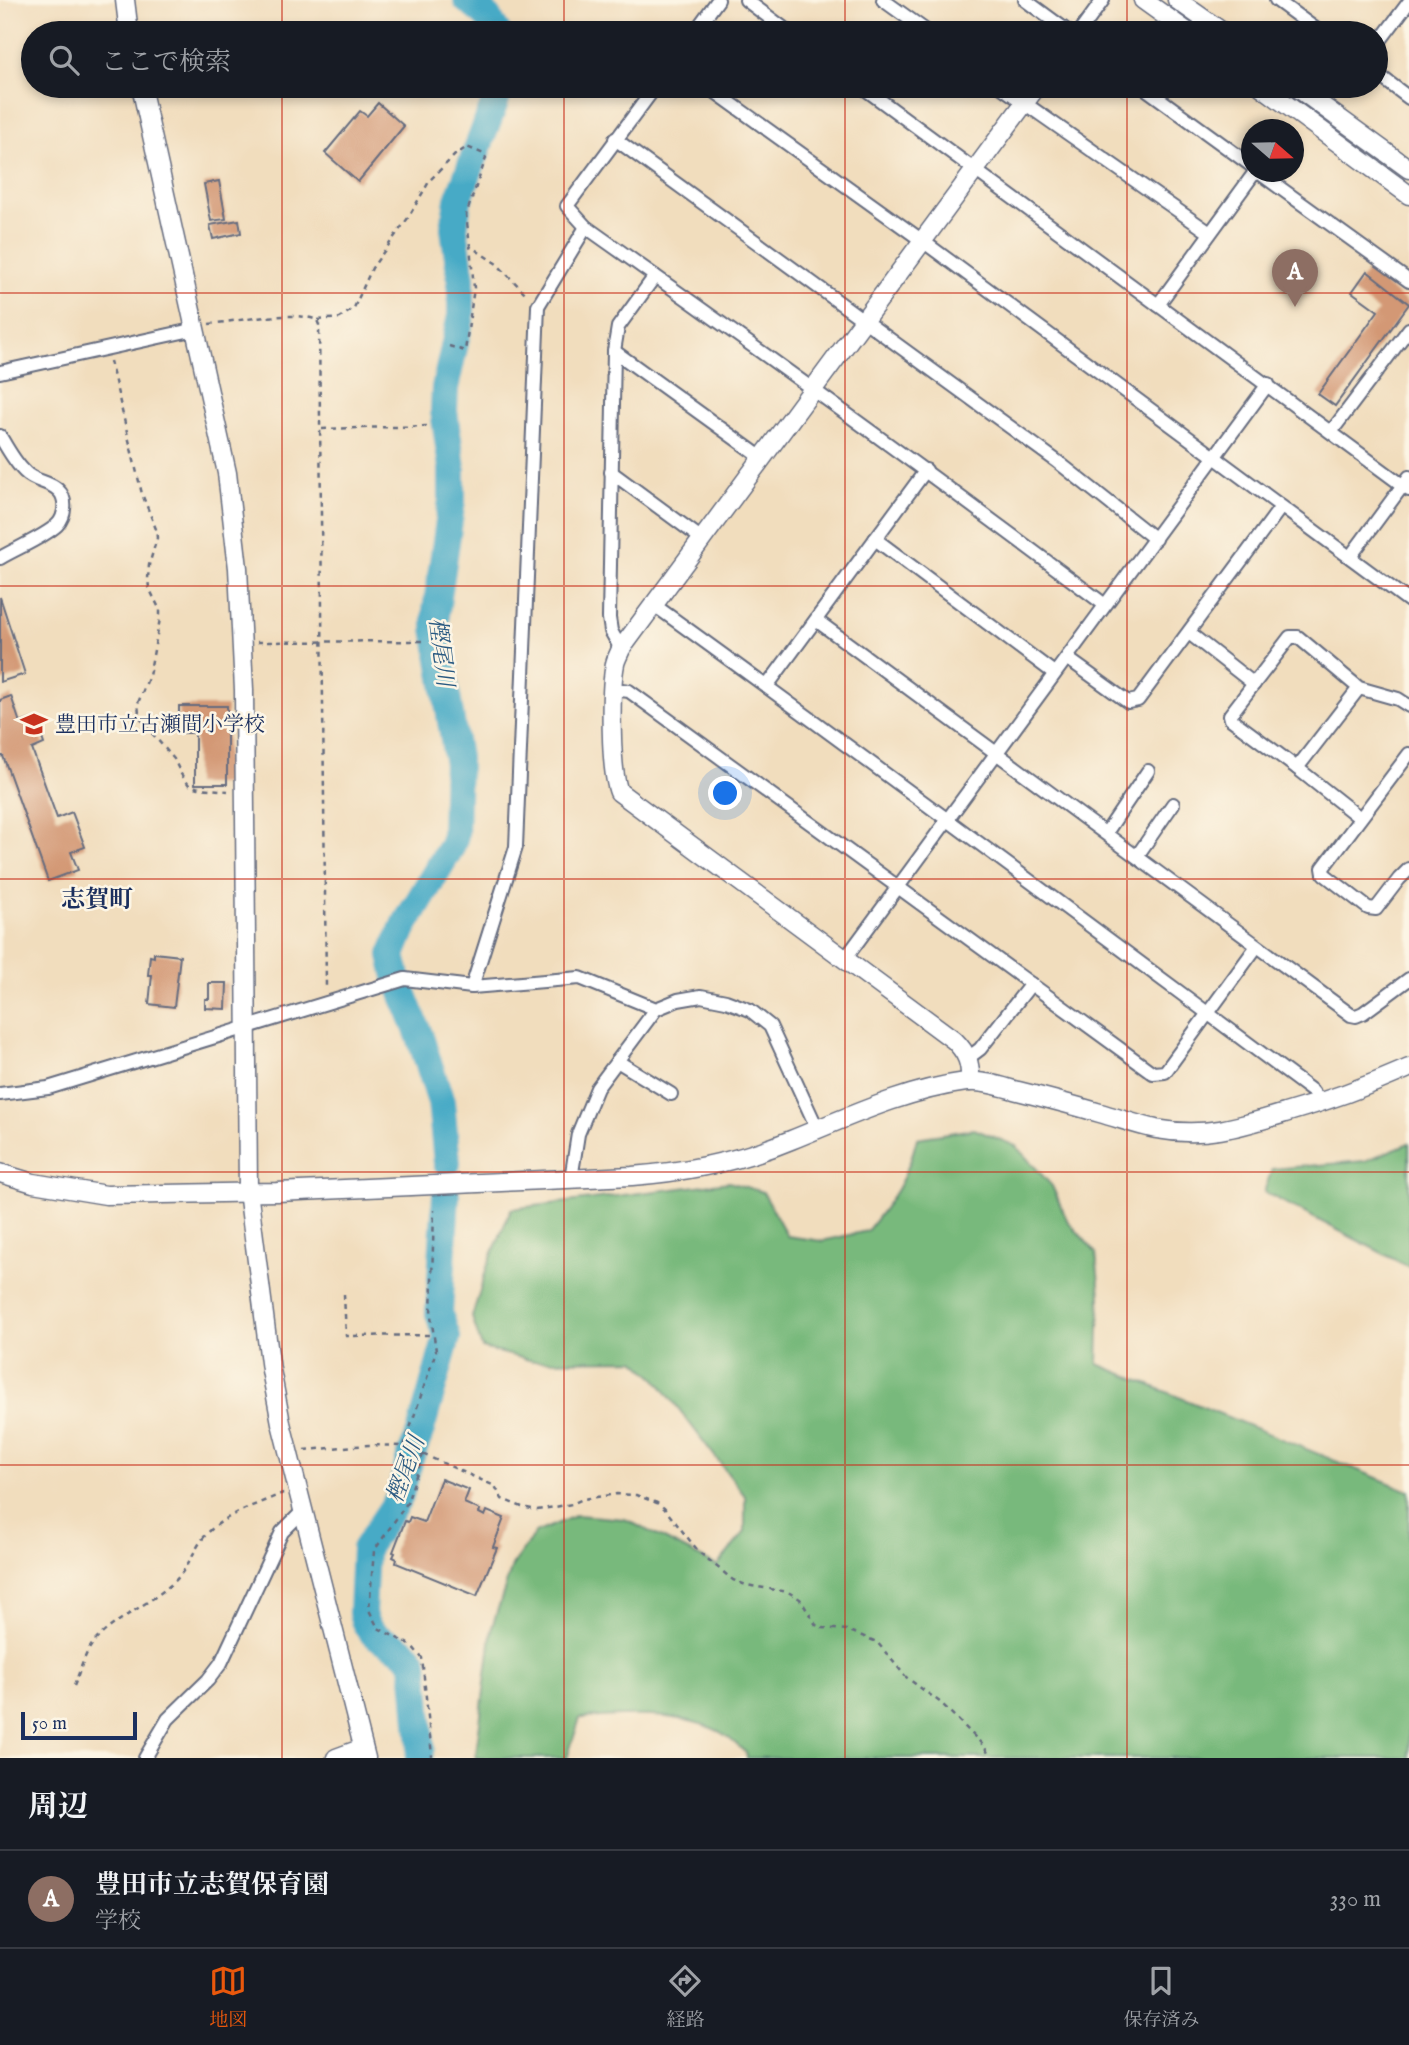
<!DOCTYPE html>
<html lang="ja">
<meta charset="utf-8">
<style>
:root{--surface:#171b24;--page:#242831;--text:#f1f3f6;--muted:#9ea1a6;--line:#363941;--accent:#ea580c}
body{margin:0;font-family:"IM FELL English","Noto Serif JP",serif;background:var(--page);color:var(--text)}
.compass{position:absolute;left:1241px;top:119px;width:63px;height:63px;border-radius:50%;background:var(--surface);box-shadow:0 4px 10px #0003;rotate:110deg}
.scale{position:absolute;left:21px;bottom:18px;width:116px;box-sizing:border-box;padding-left:7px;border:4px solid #1b2f5e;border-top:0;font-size:19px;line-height:24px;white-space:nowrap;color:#1b2f5e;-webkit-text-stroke:5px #fcf5e5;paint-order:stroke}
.you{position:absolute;left:726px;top:794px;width:24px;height:24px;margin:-18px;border:5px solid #fff;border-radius:50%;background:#1a73e8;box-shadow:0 0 0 10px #1a73e833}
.badge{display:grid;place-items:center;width:46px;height:46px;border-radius:50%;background:var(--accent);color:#fff;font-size:23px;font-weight:700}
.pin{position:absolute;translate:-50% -58px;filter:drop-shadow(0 2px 4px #0008)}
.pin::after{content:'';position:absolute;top:37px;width:24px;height:21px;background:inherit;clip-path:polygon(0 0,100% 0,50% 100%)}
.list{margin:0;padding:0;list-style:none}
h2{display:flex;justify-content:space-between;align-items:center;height:91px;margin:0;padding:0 28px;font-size:30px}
h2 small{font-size:23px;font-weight:400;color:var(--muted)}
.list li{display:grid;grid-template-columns:46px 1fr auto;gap:21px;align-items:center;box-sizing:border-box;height:98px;padding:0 28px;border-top:2px solid var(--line)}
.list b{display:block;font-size:26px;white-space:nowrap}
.list p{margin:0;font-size:23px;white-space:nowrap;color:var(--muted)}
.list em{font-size:23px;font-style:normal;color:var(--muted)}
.icon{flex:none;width:38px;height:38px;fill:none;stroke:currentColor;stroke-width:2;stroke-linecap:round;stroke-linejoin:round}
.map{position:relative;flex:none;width:1409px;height:1758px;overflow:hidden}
.search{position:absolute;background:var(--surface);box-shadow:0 4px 10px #0003;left:21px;right:21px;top:21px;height:77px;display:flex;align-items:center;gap:18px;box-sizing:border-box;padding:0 24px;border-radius:38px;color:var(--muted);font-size:26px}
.sheet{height:189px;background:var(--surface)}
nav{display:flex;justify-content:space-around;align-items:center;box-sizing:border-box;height:98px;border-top:2px solid var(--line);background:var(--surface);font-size:19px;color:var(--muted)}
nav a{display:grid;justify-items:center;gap:4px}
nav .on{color:var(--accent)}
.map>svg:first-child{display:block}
.forest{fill:#78b97b;stroke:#4a746c;stroke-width:2}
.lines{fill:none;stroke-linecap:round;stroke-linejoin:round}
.river{stroke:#46aac6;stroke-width:28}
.building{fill:#d39874}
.street-casing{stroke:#666c7f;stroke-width:16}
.secondary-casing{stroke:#666c7f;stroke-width:21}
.path{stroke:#666c7f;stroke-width:2.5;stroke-dasharray:5 5;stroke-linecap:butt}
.street{stroke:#fff;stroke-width:12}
.secondary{stroke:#fff;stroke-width:18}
.grid{fill:none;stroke:#c8321e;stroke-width:2;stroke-opacity:0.55}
.labels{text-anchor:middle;stroke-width:5;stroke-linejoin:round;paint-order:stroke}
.poi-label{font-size:21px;fill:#1b2f5e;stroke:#fcf5e5;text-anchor:start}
.water-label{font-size:23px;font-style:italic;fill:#2a5a82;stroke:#fcf5e5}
.quarter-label{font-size:24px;font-weight:bold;fill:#1b2f5e;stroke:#fcf5e5}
</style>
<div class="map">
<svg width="1409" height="1758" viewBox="0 0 1409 1758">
<rect width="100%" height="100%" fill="#fcf5e5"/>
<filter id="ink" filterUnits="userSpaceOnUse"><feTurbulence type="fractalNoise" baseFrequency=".0143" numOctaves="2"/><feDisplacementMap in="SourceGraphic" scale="14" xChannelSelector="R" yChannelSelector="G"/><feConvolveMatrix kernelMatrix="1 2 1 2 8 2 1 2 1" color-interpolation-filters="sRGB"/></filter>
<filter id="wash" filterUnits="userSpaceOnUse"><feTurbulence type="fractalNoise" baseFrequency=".00686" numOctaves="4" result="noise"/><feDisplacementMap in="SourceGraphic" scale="28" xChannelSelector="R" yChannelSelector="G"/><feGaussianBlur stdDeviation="1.57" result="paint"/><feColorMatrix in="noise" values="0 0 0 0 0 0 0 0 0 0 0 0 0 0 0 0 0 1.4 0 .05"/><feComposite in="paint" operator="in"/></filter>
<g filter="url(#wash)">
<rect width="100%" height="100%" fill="#f1ddbd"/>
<g class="forest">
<path d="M974,1129L1016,1146L1052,1186L1067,1220L1096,1253L1100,1295L1098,1364L1409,1491V1758H747L746,1753C738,1746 729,1737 720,1732C678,1710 626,1716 580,1718L567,1758H477L476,1754L492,1627L512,1566L535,1533L577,1515L625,1519L717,1566L745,1532V1496L656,1379L635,1360L533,1361L482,1348L472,1317L487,1267L511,1209L729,1182L763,1192L787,1236L822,1241L867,1231C893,1198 907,1179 917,1138Z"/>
<polygon points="1409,1143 1409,1267 1264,1192 1272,1169 1365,1161"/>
</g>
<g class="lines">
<g class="river">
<polyline points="467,0 486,15 498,33"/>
<polyline points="447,1163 441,1102 420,1037 397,977 392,955 403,928 451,847 455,836 457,758 436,628 436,611 452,500 452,468 444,411 445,388 461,316 461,279 454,228 458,200 501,86"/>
<path d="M419,1758L421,1746L414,1663C401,1639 369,1647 362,1613L365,1549L399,1498L410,1458L420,1433L447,1337L439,1314L446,1195"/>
</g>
</g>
<g id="blocks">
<g class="building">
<polygon points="378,103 404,126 358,182 325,153 360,111 367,116"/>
<polygon points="219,181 226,219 211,221 204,184"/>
<polygon points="239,220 241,233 213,239 210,225"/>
<polygon points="1367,271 1409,304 1335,406 1318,394 1378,311 1352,292"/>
<polygon points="0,597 25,674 0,682"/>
<polygon points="11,696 20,723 35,718 44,744 32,749 57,818 72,812 85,847 71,852 78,870 48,881 3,756 0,756 0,700"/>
<polygon points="179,706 227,706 227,784 195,784 195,733 179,733"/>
<polygon points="154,953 180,956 174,1007 149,1004 152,975 148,975 150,956 154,957"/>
<polygon points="209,983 227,983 226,1009 205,1008 205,999 209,999"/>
<polygon points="441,1479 469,1490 464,1503 480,1510 479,1513 485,1516 487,1511 504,1518 493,1547 497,1548 477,1596 396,1563 397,1559 393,1557 395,1553 393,1552 405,1521 408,1522 410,1517 424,1522"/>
</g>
</g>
</g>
<g filter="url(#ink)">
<use href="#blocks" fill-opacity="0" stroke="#666c7f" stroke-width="2"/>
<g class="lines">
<g class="street-casing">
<g id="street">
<polyline points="746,0 790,33"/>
<polyline points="883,0 929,33"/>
<polyline points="1025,0 1070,33"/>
<polyline points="1276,0 1321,33"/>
<polyline points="694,33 718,0"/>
<polyline points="1079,33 1103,0"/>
<polyline points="1376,46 1409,2"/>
<polyline points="1376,73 1409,98"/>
<path d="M656,86L567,206L586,227C761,351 934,476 1105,605"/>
<polyline points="707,86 924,242 1409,601"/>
<polyline points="861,86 1409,490"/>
<polyline points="1000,86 1210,233"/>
<polyline points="1142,86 1252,166"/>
<polyline points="615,139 1058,462 1155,539"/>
<polyline points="1258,172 1409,281"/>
<polyline points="1158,305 1255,172"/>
<polyline points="614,351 762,458"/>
<polyline points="0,372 196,329"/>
<polyline points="1331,432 1409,329"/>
<path d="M0,436C7,448 15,463 25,472C34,482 49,481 58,490C67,498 66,516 57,525C44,537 17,548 0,558"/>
<polyline points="611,472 702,539"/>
<polyline points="875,539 1054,673"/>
<polyline points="1350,557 1409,477"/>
<path d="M654,605C875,764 1093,928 1312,1091L1322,1103"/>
<polyline points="816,620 1351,1015 1356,1016 1363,1013 1409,979"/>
<polyline points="1189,633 1254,684"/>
<polyline points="621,649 611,631 609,618 614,351 618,327 655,276"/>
<polyline points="1067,658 1128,702 1138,700 1281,507"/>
<polyline points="767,686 926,470"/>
<polyline points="1359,688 1297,768 1231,719 1230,715 1290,637 1298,637 1359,688 1398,699 1409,706"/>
<polyline points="613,689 629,691 1153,1073 1165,1072 1257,946"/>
<polyline points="1409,754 1323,868 1324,874 1368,908 1376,909 1399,879 1409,869"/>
<polyline points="1297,768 1360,818"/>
<polyline points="1106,833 1148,771"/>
<polyline points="1137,856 1173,804"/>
<polyline points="845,959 1268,384"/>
<polyline points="472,987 516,847 538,306 586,227"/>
<polyline points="968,1058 980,1049 1031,984"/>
<polyline points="617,1061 671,1094"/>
<polyline points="0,1094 48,1088 405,979 472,987 580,978 656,1009"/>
<polyline points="571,1179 578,1134 597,1088 656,1009 678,1000 701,996 726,1001 750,1010 770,1026 817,1128"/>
<polyline points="145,1758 168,1719 208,1680 221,1663 282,1532 302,1512"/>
</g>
</g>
<g class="secondary-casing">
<g id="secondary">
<polyline points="125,0 129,33"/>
<polyline points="1143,0 1189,33"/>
<polyline points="1177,0 1224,33"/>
<polyline points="141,86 227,473 238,568 244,690 248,1191 271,1370 281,1423 366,1758"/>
<polyline points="1261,86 1409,195"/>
<polyline points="1295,86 1409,169"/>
<path d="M970,1082C971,1063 967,1053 954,1040L619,792C610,770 610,689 615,664C616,659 619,654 621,649L1037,86"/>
<path d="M0,1173L33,1183L106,1195L277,1192L632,1176C686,1172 741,1161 791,1140C848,1117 905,1090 966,1082C982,1080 1003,1087 1018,1091C1046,1098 1073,1105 1100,1113C1118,1118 1137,1125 1156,1129C1204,1138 1239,1127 1285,1113C1328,1101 1368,1086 1409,1068"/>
<polyline points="336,1758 363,1748"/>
</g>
</g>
<g class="path">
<polyline points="318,320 340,318 354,308 372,268 408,218 430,180 455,155 467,147 484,154 486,158 466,215 470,246 497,264 528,296"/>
<path d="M209,324C237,321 293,310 317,320L319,325L326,988"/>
<polyline points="449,346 465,351 474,288 470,246"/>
<polyline points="110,361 142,494 156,529 157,538 149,565 148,579 149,588 160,610 160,619 149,676 138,703 139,714 144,724 174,759 181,774 189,785 199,788 228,791"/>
<polyline points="322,429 430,426"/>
<polyline points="257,642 424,641"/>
<polyline points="344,1294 346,1336 433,1335"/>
<polyline points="404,1446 436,1351 431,1316 434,1210"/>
<polyline points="305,1450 369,1445 404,1446 495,1486 502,1499 522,1507 537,1510 572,1504 583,1499 617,1494 636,1495 657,1503 664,1508 699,1552 733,1580 746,1585 788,1592 800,1599 816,1625 823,1628 847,1630 877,1642 906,1677 941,1703 984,1746 991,1758"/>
<polyline points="423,1454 407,1503 374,1551 369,1610 378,1628 412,1646 422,1658 432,1756"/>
<path d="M74,1686C80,1672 84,1654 94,1642C115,1618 151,1604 175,1581C188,1568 193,1551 204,1537C223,1514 257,1505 283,1493"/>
</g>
<use href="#street" class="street"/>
<use href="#secondary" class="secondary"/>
</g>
</g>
<path class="grid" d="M282,0V33M564,0V33M845,0V33M1127,0V33M282,86V1758M564,86V1758M845,86V1758M1127,86V1758M0,293H1409M0,586H1409M0,879H1409M0,1172H1409M0,1465H1409"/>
<defs>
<g id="school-bare" transform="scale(2.1)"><path d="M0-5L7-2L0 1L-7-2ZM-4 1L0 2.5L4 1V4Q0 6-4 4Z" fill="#c8321e" stroke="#fcf5e5" stroke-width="2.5" paint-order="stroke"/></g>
</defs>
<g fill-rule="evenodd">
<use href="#school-bare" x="34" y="724"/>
</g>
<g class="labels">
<g class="poi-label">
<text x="55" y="731">豊田市立古瀬間小学校</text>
</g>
<g class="water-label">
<text transform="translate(442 652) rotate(83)" y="8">樫尾川</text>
<text transform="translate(405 1469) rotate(-70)" y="8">樫尾川</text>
</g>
<g class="quarter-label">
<text x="97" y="907">志賀町</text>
</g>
</g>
</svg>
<svg class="compass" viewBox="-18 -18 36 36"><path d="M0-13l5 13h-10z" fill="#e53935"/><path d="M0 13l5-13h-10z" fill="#9ea1a6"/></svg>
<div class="scale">50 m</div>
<div class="you"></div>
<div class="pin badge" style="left:1295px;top:307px;background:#8d6e63">A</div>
<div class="search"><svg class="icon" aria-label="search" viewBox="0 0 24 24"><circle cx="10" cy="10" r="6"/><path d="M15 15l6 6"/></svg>ここで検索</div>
</div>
<section class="sheet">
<h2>周辺<small></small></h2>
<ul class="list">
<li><span class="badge" style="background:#8d6e63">A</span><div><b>豊田市立志賀保育園</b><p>学校</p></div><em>330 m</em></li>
</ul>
</section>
<nav>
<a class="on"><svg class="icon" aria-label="map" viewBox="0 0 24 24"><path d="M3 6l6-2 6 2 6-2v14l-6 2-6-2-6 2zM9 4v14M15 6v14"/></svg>地図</a>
<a><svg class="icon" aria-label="directions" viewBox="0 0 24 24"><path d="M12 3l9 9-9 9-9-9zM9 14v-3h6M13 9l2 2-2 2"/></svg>経路</a>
<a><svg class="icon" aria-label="saved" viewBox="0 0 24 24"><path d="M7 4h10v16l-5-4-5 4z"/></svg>保存済み</a>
</nav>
